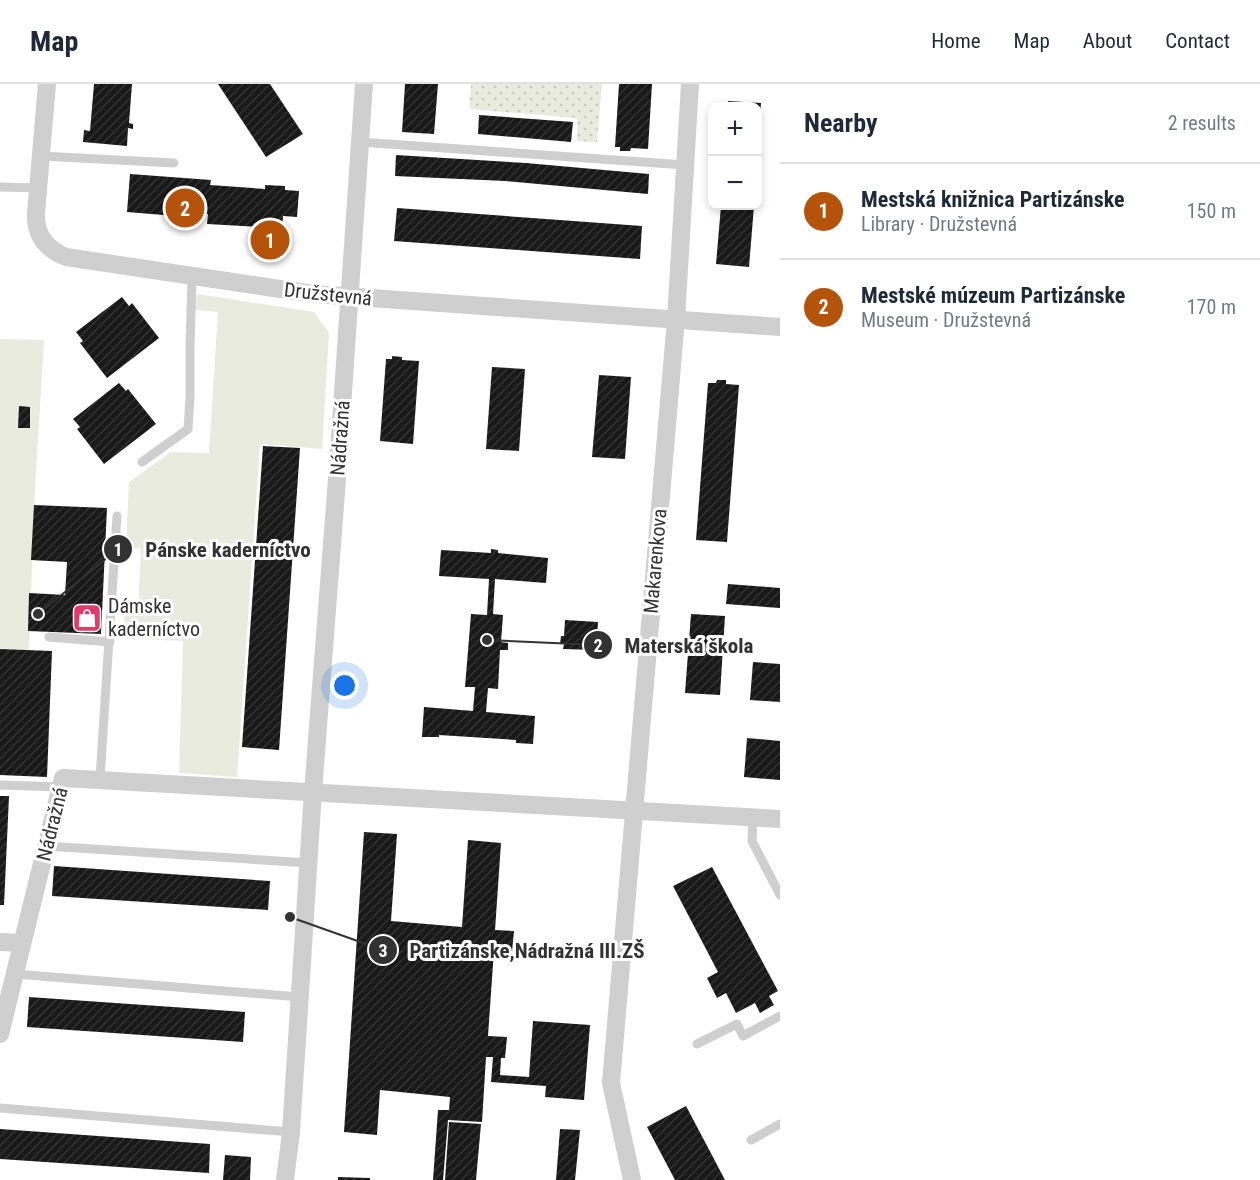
<!DOCTYPE html>
<meta charset="utf-8">
<style>
:root{--surface:#fff;--page:#f6f6f7;--text:#1f2937;--muted:#747a83;--line:#e0e1e3;--accent:#b45309}
body{margin:0;font-family:"Roboto Condensed",sans-serif;background:var(--page);color:var(--text)}
.controls{position:absolute;right:18px;top:18px;display:grid;overflow:hidden;border-radius:12px;box-shadow:0 3px 9px #0003}
.controls button{width:54px;height:54px;display:grid;place-items:center;padding:0;border:0;border-bottom:2px solid var(--line);background:var(--surface);color:var(--text);font:30px sans-serif}
.you{position:absolute;left:345px;top:602px;width:21px;height:21px;margin:-15px;border:4px solid #fff;border-radius:50%;background:#1a73e8;box-shadow:0 0 0 9px #1a73e833}
.badge{display:grid;place-items:center;width:39px;height:39px;border-radius:50%;background:var(--accent);color:#fff;font-size:20px;font-weight:700}
.pin{position:absolute;translate:-50% -50%;border:3px solid #fff;box-shadow:0 2px 6px #0006}
.list{margin:0;padding:0;list-style:none}
h2{display:flex;justify-content:space-between;align-items:center;height:78px;margin:0;padding:0 24px;font-size:26px}
h2 small{font-size:20px;font-weight:400;color:var(--muted)}
.list li{display:grid;grid-template-columns:39px 1fr auto;gap:18px;align-items:center;box-sizing:border-box;height:96px;padding:0 24px;border-top:2px solid var(--line)}
.list b{display:block;font-size:22px;white-space:nowrap}
.list p{margin:0;font-size:20px;white-space:nowrap;color:var(--muted)}
.list em{font-size:20px;font-style:normal;color:var(--muted)}
.map{position:relative;flex:none;width:780px;height:1096px;overflow:hidden}
header{display:flex;align-items:center;gap:36px;box-sizing:border-box;height:84px;padding:0 30px;background:var(--surface);border-bottom:2px solid var(--line)}
header strong{font-size:28px}
nav{display:flex;gap:33px;margin-inline-start:auto;font-size:21px}
main{display:flex}
aside{flex:1;background:var(--surface)}
.map>svg:first-child{display:block}
.grass{fill:url(#grass-dots)}
.green{fill:#e8ebde}
.building{fill:url(#building-hatch)}
.lines{fill:none;stroke-linecap:round;stroke-linejoin:round}
.service{stroke:#cfcfcf;stroke-width:9}
.minor{stroke:#cfcfcf;stroke-width:18}
.labels{text-anchor:middle;stroke-width:6;stroke-linejoin:round;paint-order:stroke}
.street-label{font-size:20px;fill:#323232;stroke:#fff}
.poi-label{font-size:20px;fill:#323232;stroke:#fff;text-anchor:start}
.leader{fill:none;stroke:#323232;stroke-width:2}
.callout-dot{fill:#323232;stroke:#fff;stroke-width:2}
.mark-label{font-size:18px;text-anchor:middle;font-weight:bold;fill:#fff}
.callout-label{font-size:21px;text-anchor:middle;font-weight:bold;fill:#323232;stroke:#fff;stroke-width:6;stroke-linejoin:round;paint-order:stroke}
</style>
<header>
<strong>Map</strong>
<nav><a>Home</a><a>Map</a><a>About</a><a>Contact</a></nav>
</header>
<main>
<div class="map">
<svg width="780" height="1096" viewBox="0 0 780 1096">
<defs>
<pattern id="grass-dots" width="8" height="8" patternUnits="userSpaceOnUse" patternTransform="scale(1.5)"><rect width="8" height="8" fill="#e8ebde"/><path d="M2 2h.1M6 6h.1" fill="none" stroke="#c7cabf" stroke-width="1.8" stroke-linecap="round"/></pattern>
<pattern id="building-hatch" width="6" height="6" patternUnits="userSpaceOnUse" patternTransform="scale(1.5)"><rect width="6" height="6" fill="#191919"/><path d="M-1 1l2-2M0 6l6-6M5 7l2-2" fill="none" stroke="#323232"/></pattern>
</defs>
<rect width="100%" height="100%" fill="#fff"/>
<polygon class="grass" points="471,0 602,0 597,58 577,57 577,34 469,25"/>
<g class="green">
<path d="M197,210L314,228L329,249L322,365L260,360L237,693L179,689L183,557C157,555 124,561 123,527H138L141,465L126,463L129,398L171,368L209,369L218,228L195,226Z"/>
<polygon points="0,255 44,256 34,421 29,566 0,565"/>
</g>
<g class="building">
<polygon points="94,0 132,0 129,39 133,40 133,45 128,44 127,62 83,58 84,46 90,47"/>
<polygon points="218,0 270,0 303,50 266,73"/>
<polygon points="405,0 438,0 434,50 402,48"/>
<polygon points="619,0 652,0 648,65 631,64 630,67 620,67 620,63 615,63"/>
<polygon points="728,17 761,19 759,44 758,44 758,22 728,22"/>
<polygon points="479,31 573,38 571,58 478,50"/>
<polygon points="396,71 526,79 649,90 648,110 505,97 395,92"/>
<polygon points="130,90 211,96 210,101 265,105 265,101 285,102 285,106 299,107 297,133 283,132 282,147 278,146 276,163 265,162 267,146 262,145 262,143 207,140 208,130 177,128 176,132 127,128"/>
<polygon points="721,122 754,122 749,183 716,180"/>
<polygon points="397,124 642,142 640,175 394,157"/>
<polygon points="122,213 129,222 132,219 159,254 107,294 80,259 83,257 76,248"/>
<polygon points="392,272 402,273 402,276 419,277 413,360 380,357 386,275 392,275"/>
<polygon points="492,283 525,285 519,367 486,365"/>
<polygon points="599,291 631,293 625,375 592,373"/>
<polygon points="717,296 726,296 726,300 739,301 727,458 696,456 708,299 716,299"/>
<polygon points="119,299 126,307 128,305 156,340 104,380 77,345 80,343 73,335"/>
<polygon points="19,322 30,323 30,344 18,344"/>
<polygon points="263,362 300,364 279,666 242,663"/>
<polygon points="34,421 107,424 101,550 28,547 29,509 65,511 67,478 31,476"/>
<polygon points="491,465 498,466 498,469 548,474 546,499 495,495 493,530 503,531 501,558 508,559 508,566 500,566 498,605 488,604 486,628 535,632 533,660 516,659 516,656 439,651 439,653 422,653 424,623 473,627 475,603 465,603 471,530 487,531 489,495 439,492 441,466 491,469"/>
<polygon points="728,500 780,504 780,524 726,520"/>
<polygon points="691,530 725,532 720,611 685,609"/>
<polygon points="565,536 598,538 596,566 563,565 564,560 560,560 561,552 564,552"/>
<polygon points="0,565 52,567 47,693 0,691"/>
<polygon points="753,578 780,580 780,618 750,616"/>
<polygon points="747,654 780,657 780,696 744,693"/>
<polygon points="0,712 9,712 4,821 0,821"/>
<polygon points="364,748 397,750 391,837 462,843 468,756 501,759 495,846 514,847 512,868 494,866 488,952 507,953 505,974 501,974 500,991 529,993 533,937 590,941 584,1016 545,1013 546,1002 491,998 493,973 486,973 482,1038 448,1036 443,1096 433,1096 438,1026 449,1026 450,1013 380,1006 377,1051 344,1048"/>
<polygon points="54,782 270,797 268,826 52,812"/>
<polygon points="712,783 778,907 769,912 774,921 760,929 755,919 736,929 726,909 717,914 707,894 718,888 673,802"/>
<polygon points="29,913 245,928 243,958 27,943"/>
<polygon points="686,1022 714,1075 725,1096 675,1096 647,1043"/>
<polygon points="449,1038 481,1040 476,1096 445,1096"/>
<polygon points="0,1045 210,1060 209,1089 0,1075"/>
<polygon points="560,1045 580,1046 575,1096 556,1096"/>
<polygon points="225,1071 251,1073 250,1096 223,1096"/>
<polygon points="338,1093 370,1094 370,1096 338,1096"/>
</g>
<g class="lines">
<g class="service">
<polyline points="360,58 685,81"/>
<polyline points="41,72 174,79"/>
<polyline points="0,103 39,104"/>
<polyline points="142,378 188,345 190,314 190,263 192,192"/>
<polyline points="49,553 110,558"/>
<polyline points="100,695 117,432"/>
<polyline points="0,701 60,703"/>
<polyline points="753,733 752,757 780,811"/>
<polyline points="46,762 309,779"/>
<polyline points="15,890 300,913"/>
<polyline points="697,960 737,940 743,952 780,932"/>
<polyline points="0,1024 291,1048"/>
<polyline points="751,1056 780,1040"/>
</g>
<g class="minor">
<path d="M47,0L36,129C35,151 46,165 66,173L314,210L780,243"/>
<polyline points="0,858 22,859"/>
<polyline points="0,950 63,694 780,735"/>
<polyline points="285,1096 291,1048 313,708 338,382 364,0"/>
<polyline points="632,1096 611,999 676,235 690,0"/>
</g>
</g>
<defs>
<g id="shop-square" transform="scale(1.5)"><rect x="-9" y="-9" width="18" height="18" rx="4" fill="#e4396b" stroke="#fff"/><path d="M-5-2.5h2.3a2.7 3.5 0 0 1 5.4 0H5L5.5 6h-11ZM-1.5-2.5h3a1.5 2.3 0 0 0-3 0Z" fill="#fff"/></g>
</defs>
<g fill-rule="evenodd">
<use href="#shop-square" x="87" y="534"/>
</g>
<g class="labels">
<g class="street-label">
<text transform="translate(328 210) rotate(6)" y="7">Družstevná</text>
<text transform="translate(340 354) rotate(-86)" y="7">Nádražná</text>
<text transform="translate(655 477) rotate(-85)" y="7">Makarenkova</text>
<text transform="translate(52 740) rotate(-76)" y="7">Nádražná</text>
</g>
<g class="poi-label">
<text x="108" y="529">Dámske<tspan x="108" dy="23">kaderníctvo</tspan></text>
</g>
</g>
<path class="leader" d="M38 530L118 465M487 556L598 561M290 833L383 866"/>
<g class="callout-dot">
<circle cx="38" cy="530" r="6"/>
<circle cx="487" cy="556" r="6"/>
<circle cx="290" cy="833" r="6"/>
<circle cx="118" cy="465" r="15"/>
<circle cx="598" cy="561" r="15"/>
<circle cx="383" cy="866" r="15"/>
</g>
<g class="mark-label">
<text x="118" y="472">1</text>
<text x="598" y="568">2</text>
<text x="383" y="873">3</text>
</g>
<g class="callout-label">
<text x="228" y="473">Pánske kaderníctvo</text>
<text x="689" y="569">Materská škola</text>
<text x="527" y="874">Partizánske,Nádražná III.ZŠ</text>
</g>
</svg>
<div class="controls">
<button>+</button>
<button>−</button>
</div>
<div class="you"></div>
<div class="pin badge" style="left:270px;top:156px">1</div>
<div class="pin badge" style="left:185px;top:124px">2</div>
</div>
<aside>
<h2>Nearby<small>2 results</small></h2>
<ul class="list">
<li><span class="badge">1</span><div><b>Mestská knižnica Partizánske</b><p>Library · Družstevná</p></div><em>150 m</em></li>
<li><span class="badge">2</span><div><b>Mestské múzeum Partizánske</b><p>Museum · Družstevná</p></div><em>170 m</em></li>
</ul>
</aside>
</main>
